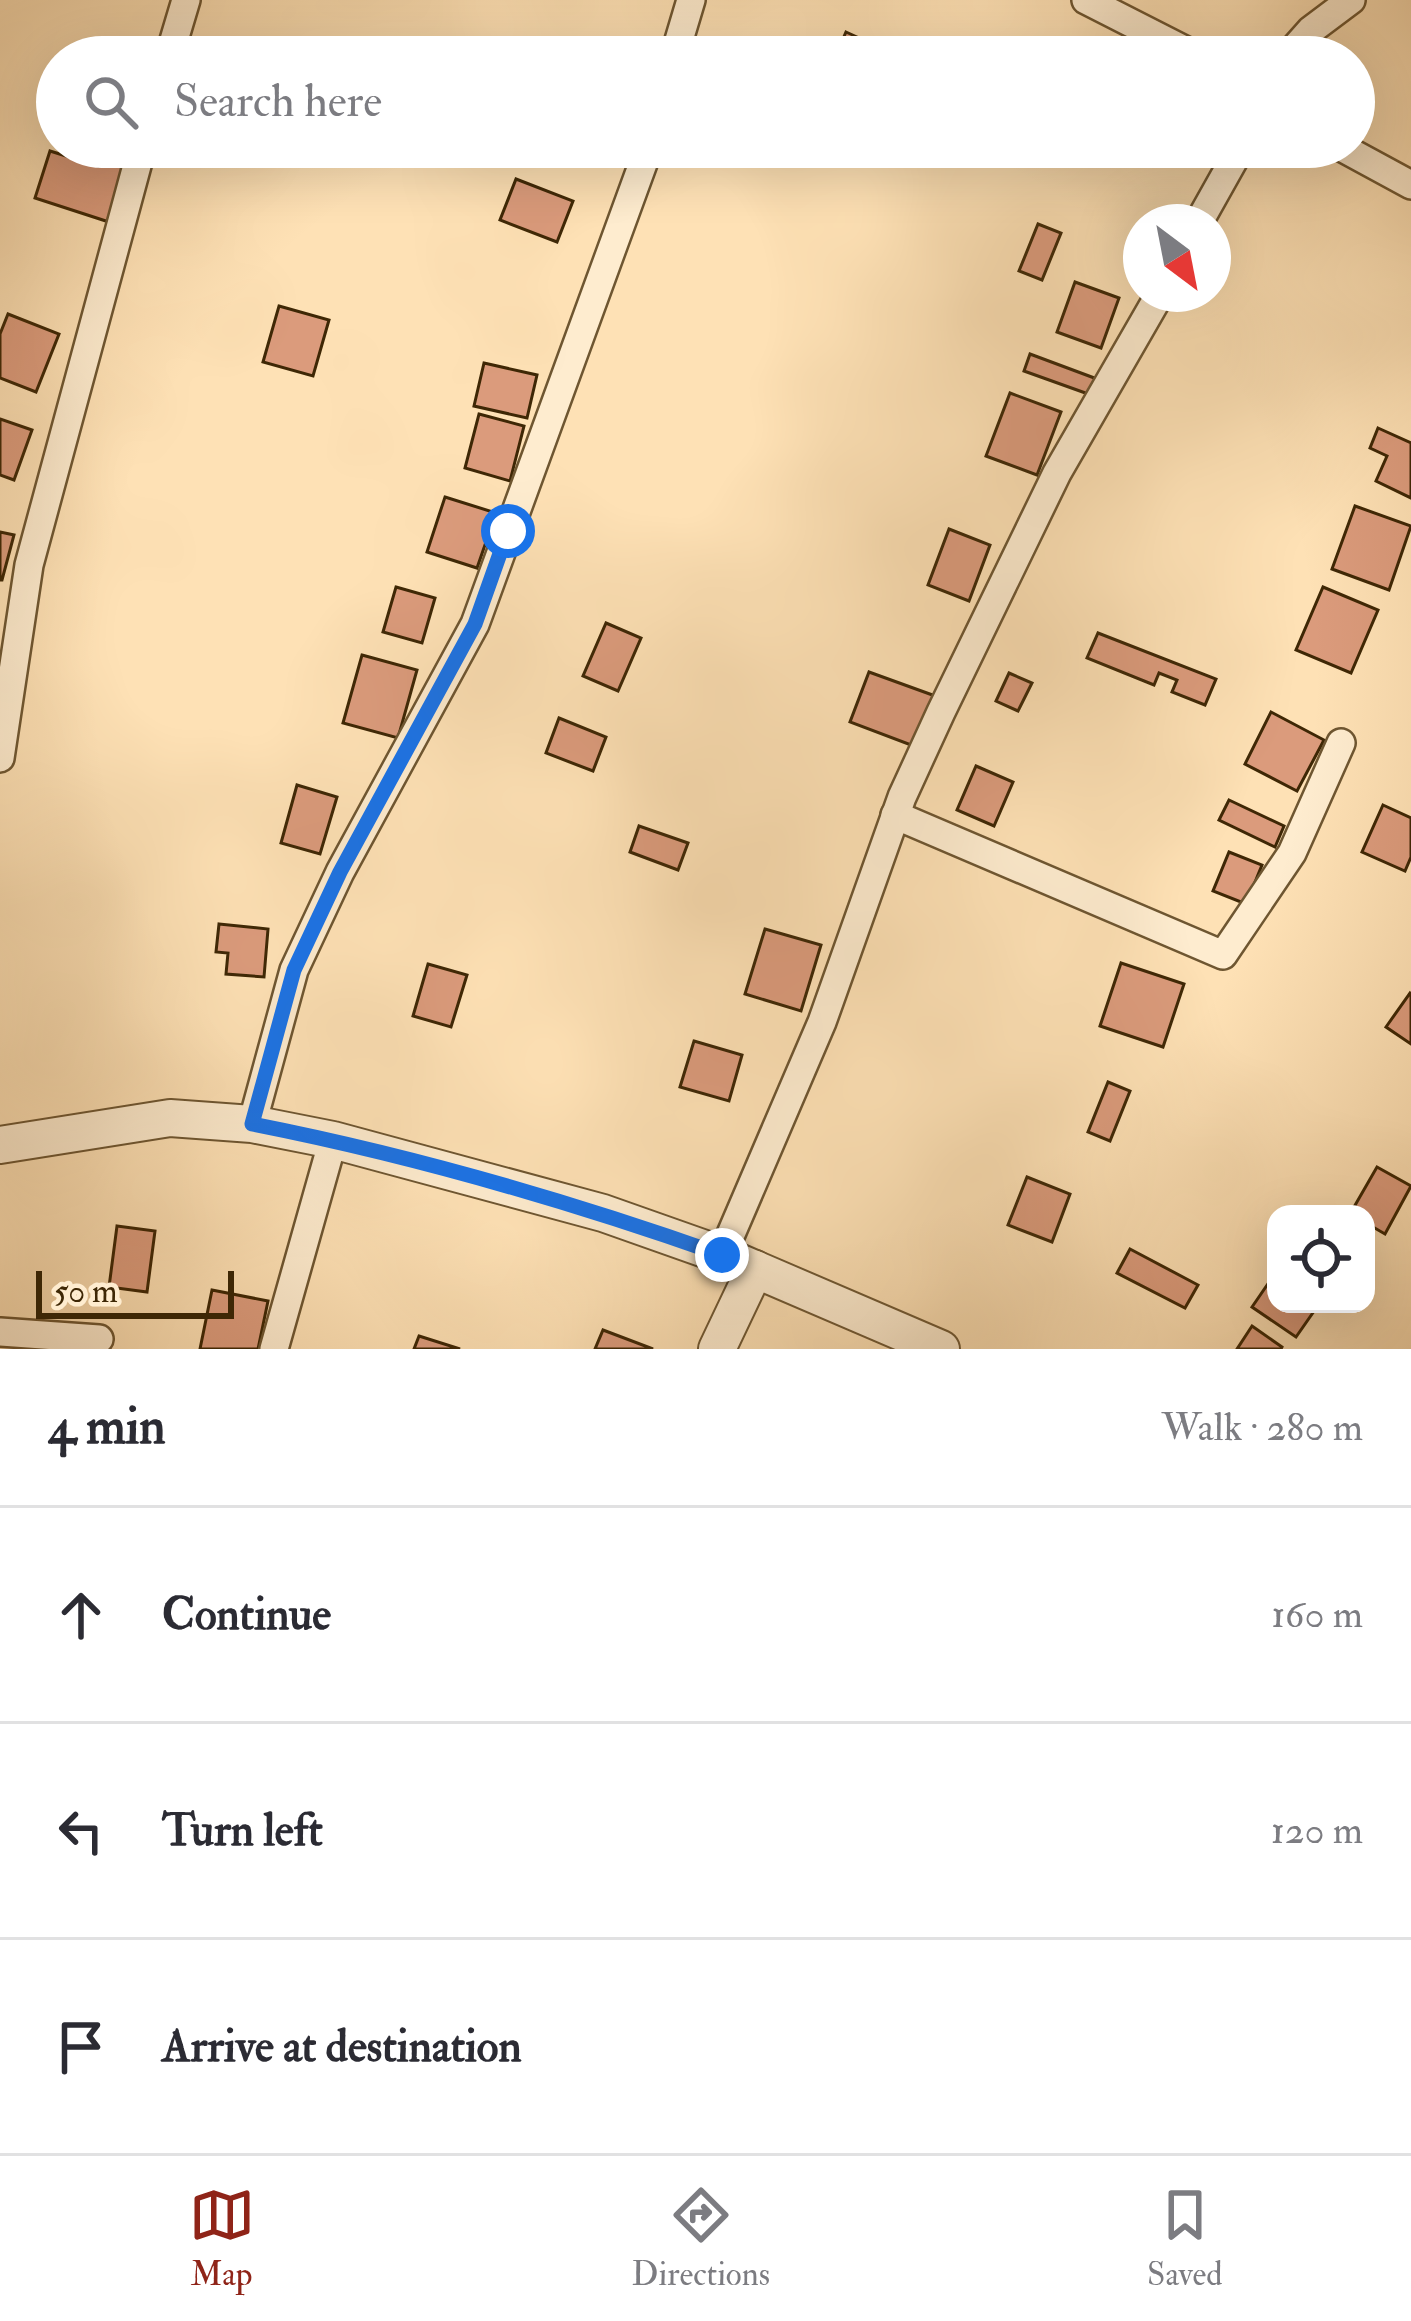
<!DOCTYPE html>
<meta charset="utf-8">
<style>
:root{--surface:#fff;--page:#f7f7f7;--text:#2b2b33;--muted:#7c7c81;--line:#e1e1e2;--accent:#8f2418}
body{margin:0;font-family:"IM FELL Double Pica",serif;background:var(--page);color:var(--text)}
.controls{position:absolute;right:36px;bottom:36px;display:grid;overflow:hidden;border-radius:24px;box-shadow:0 12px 48px #0002}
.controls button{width:108px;height:108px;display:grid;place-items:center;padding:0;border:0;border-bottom:3px solid var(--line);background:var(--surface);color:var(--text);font:60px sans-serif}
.compass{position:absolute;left:1123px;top:204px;width:108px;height:108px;border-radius:50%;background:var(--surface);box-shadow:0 12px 48px #0002;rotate:148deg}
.scale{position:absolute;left:36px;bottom:30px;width:198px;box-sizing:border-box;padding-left:12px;border:6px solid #3e2705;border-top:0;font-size:33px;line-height:42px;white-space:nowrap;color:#3e2705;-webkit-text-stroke:9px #feeccf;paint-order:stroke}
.stop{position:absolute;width:36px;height:36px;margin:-27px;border:9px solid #1a73e8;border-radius:50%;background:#fff}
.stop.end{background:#1a73e8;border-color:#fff;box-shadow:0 3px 12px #0008}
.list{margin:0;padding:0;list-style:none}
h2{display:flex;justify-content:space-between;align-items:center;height:156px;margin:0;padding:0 48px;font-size:51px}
h2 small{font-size:39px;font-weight:400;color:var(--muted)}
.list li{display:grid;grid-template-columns:78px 1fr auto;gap:36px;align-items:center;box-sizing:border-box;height:216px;padding:0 48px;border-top:3px solid var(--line)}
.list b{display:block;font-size:45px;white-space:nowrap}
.list em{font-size:39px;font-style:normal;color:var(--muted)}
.icon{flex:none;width:66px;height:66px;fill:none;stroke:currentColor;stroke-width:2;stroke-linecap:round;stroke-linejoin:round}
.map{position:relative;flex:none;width:1411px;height:1349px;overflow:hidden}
.search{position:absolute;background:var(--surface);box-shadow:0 12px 48px #0002;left:36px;right:36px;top:36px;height:132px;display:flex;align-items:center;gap:30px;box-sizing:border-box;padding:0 42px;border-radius:66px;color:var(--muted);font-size:45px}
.sheet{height:804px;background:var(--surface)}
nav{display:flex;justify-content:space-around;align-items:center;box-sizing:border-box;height:168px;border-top:3px solid var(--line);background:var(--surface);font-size:33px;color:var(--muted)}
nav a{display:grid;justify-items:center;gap:6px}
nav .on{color:var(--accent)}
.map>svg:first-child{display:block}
.building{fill:#db9b7c;stroke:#3e2705;stroke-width:3}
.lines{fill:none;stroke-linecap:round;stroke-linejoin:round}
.minor-casing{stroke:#6e5631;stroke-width:32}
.tertiary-casing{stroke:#6e5631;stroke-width:40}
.minor{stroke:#feeccf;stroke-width:27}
.tertiary{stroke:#feeccf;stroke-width:36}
.route{stroke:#1a73e8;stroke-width:15}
</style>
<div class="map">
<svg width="1411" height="1349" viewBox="0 0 1411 1349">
<rect width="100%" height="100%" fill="#fee1b5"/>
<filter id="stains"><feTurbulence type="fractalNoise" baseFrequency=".00167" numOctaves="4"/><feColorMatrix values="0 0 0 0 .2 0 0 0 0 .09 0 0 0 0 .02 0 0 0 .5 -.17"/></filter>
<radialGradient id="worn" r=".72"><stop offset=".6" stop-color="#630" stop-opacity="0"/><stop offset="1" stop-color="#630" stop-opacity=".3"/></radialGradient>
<g class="building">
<polygon points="846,32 901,57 835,57"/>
<polygon points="1132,32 1179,57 1119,57"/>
<polygon points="564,147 619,147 614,163"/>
<polygon points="50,151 98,166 100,158 127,166 109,222 35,198"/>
<polygon points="516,179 573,201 557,242 500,220"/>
<polygon points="1038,224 1061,233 1042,280 1019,271"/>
<polygon points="1075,282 1119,298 1101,348 1057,332"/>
<polygon points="279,306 329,320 313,376 263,362"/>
<polygon points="8,314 59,334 36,392 0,378 0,334"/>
<polygon points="1030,354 1097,379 1091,395 1024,371"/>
<polygon points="484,363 537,375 527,418 474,406"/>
<polygon points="1010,393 1061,412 1037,475 986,456"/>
<polygon points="479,414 524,426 510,481 465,468"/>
<polygon points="0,419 32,430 14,480 0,475"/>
<polygon points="1378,428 1411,443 1411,498 1376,481 1387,456 1370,448"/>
<polygon points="445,497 496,513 477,568 427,552"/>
<polygon points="1355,506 1411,526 1389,590 1332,569"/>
<polygon points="949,529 990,545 969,601 928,585"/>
<polygon points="0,532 14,535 2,580 0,580"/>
<polygon points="396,587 435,598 422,643 383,632"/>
<polygon points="1323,587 1378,610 1351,673 1296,650"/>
<polygon points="606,623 641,638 618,691 583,676"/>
<polygon points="1098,633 1216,679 1205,705 1172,692 1177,680 1159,673 1154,685 1087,658"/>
<polygon points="362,655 417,670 398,738 343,723"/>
<polygon points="869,672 938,697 919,748 850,722"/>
<polygon points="1009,673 1032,683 1018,711 996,701"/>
<polygon points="1271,712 1324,740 1297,791 1245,764"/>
<polygon points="559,718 606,737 593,771 546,753"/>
<polygon points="976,766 1013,782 994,826 957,810"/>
<polygon points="297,785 337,797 320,854 281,843"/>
<polygon points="1229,800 1284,826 1275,847 1219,820"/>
<polygon points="1383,805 1411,818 1411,857 1405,871 1362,852"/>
<polygon points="639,826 688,843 678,870 630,852"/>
<polygon points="1229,852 1262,865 1246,904 1213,891"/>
<polygon points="219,924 268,929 264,977 226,974 228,953 216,952"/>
<polygon points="765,929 821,945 801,1011 745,994"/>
<polygon points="1121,963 1184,984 1163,1047 1100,1026"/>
<polygon points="428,964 467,975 451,1027 413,1016"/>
<polygon points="1410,993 1411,994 1411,1044 1386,1027"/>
<polygon points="694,1041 742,1055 729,1101 680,1087"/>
<polygon points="1108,1082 1130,1091 1110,1141 1088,1132"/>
<polygon points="1377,1167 1411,1186 1385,1234 1366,1223 1366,1214 1350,1214"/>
<polygon points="1027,1177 1070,1194 1052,1242 1008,1225"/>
<polygon points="117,1226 155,1231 147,1292 109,1287"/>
<polygon points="1130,1249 1198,1285 1185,1308 1117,1273"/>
<polygon points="1276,1272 1276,1304 1319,1304 1296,1337 1252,1307"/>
<polygon points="212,1290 268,1301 258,1349 200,1349"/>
<polygon points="1252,1326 1282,1347 1281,1349 1237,1349"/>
<polygon points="603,1330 653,1349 595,1349"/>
<polygon points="419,1336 460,1349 414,1349"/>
</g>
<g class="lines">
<g class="minor-casing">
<g id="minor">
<polyline points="1086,0 1198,57"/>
<polyline points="169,57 186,0"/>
<polyline points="674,57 691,0"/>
<polyline points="1287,57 1311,30 1351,0"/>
<polyline points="1341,147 1411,185"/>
<polyline points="1199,222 1241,147"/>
<polyline points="0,758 29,565 142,147"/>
<polyline points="895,815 1223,955 1292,853 1341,743"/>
<polyline points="252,1124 294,970 340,872 475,624 649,147"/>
<polyline points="722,1255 822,1022 902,797 941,712 1057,473 1160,294"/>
<polyline points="0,1332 99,1339"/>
<polyline points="274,1349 333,1140"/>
</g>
</g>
<g class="tertiary-casing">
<g id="tertiary">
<polyline points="0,1145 170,1118 252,1124 333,1140 603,1213 722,1255 941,1349"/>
<polyline points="717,1349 755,1269"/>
</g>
</g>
<use href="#minor" class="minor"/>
<use href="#tertiary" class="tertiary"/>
</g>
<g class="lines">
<path class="route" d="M508,531L475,624L340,872L294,970L252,1124C410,1155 569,1201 722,1255"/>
</g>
<rect width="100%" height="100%" filter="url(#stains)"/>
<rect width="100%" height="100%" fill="url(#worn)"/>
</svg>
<div class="controls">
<button><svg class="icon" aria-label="locate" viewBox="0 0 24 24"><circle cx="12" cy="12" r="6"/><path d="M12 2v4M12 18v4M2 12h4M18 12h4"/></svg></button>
</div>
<svg class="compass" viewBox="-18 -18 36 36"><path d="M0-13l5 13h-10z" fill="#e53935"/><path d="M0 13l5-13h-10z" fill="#7c7c81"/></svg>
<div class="scale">50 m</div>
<div class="stop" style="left:508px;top:531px"></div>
<div class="stop end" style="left:722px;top:1255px"></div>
<div class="search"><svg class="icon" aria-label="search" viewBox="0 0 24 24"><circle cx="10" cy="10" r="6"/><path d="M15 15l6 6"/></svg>Search here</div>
</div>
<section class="sheet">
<h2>4 min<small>Walk · 280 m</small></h2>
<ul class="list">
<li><svg class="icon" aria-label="ahead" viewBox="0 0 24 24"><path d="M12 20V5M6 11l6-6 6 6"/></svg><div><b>Continue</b></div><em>160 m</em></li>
<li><svg class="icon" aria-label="left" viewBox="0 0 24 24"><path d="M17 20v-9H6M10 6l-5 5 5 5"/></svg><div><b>Turn left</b></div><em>120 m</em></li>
<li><svg class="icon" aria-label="arrive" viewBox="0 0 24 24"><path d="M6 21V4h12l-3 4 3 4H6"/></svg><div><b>Arrive at destination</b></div></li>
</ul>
</section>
<nav>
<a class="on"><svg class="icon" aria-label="map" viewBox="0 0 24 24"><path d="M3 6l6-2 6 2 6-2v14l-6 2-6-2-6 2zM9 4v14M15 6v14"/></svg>Map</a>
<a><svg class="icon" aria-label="directions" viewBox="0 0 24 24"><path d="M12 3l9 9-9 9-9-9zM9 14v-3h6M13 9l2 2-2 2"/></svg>Directions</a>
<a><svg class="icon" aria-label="saved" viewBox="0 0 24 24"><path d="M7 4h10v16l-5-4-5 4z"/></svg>Saved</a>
</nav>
